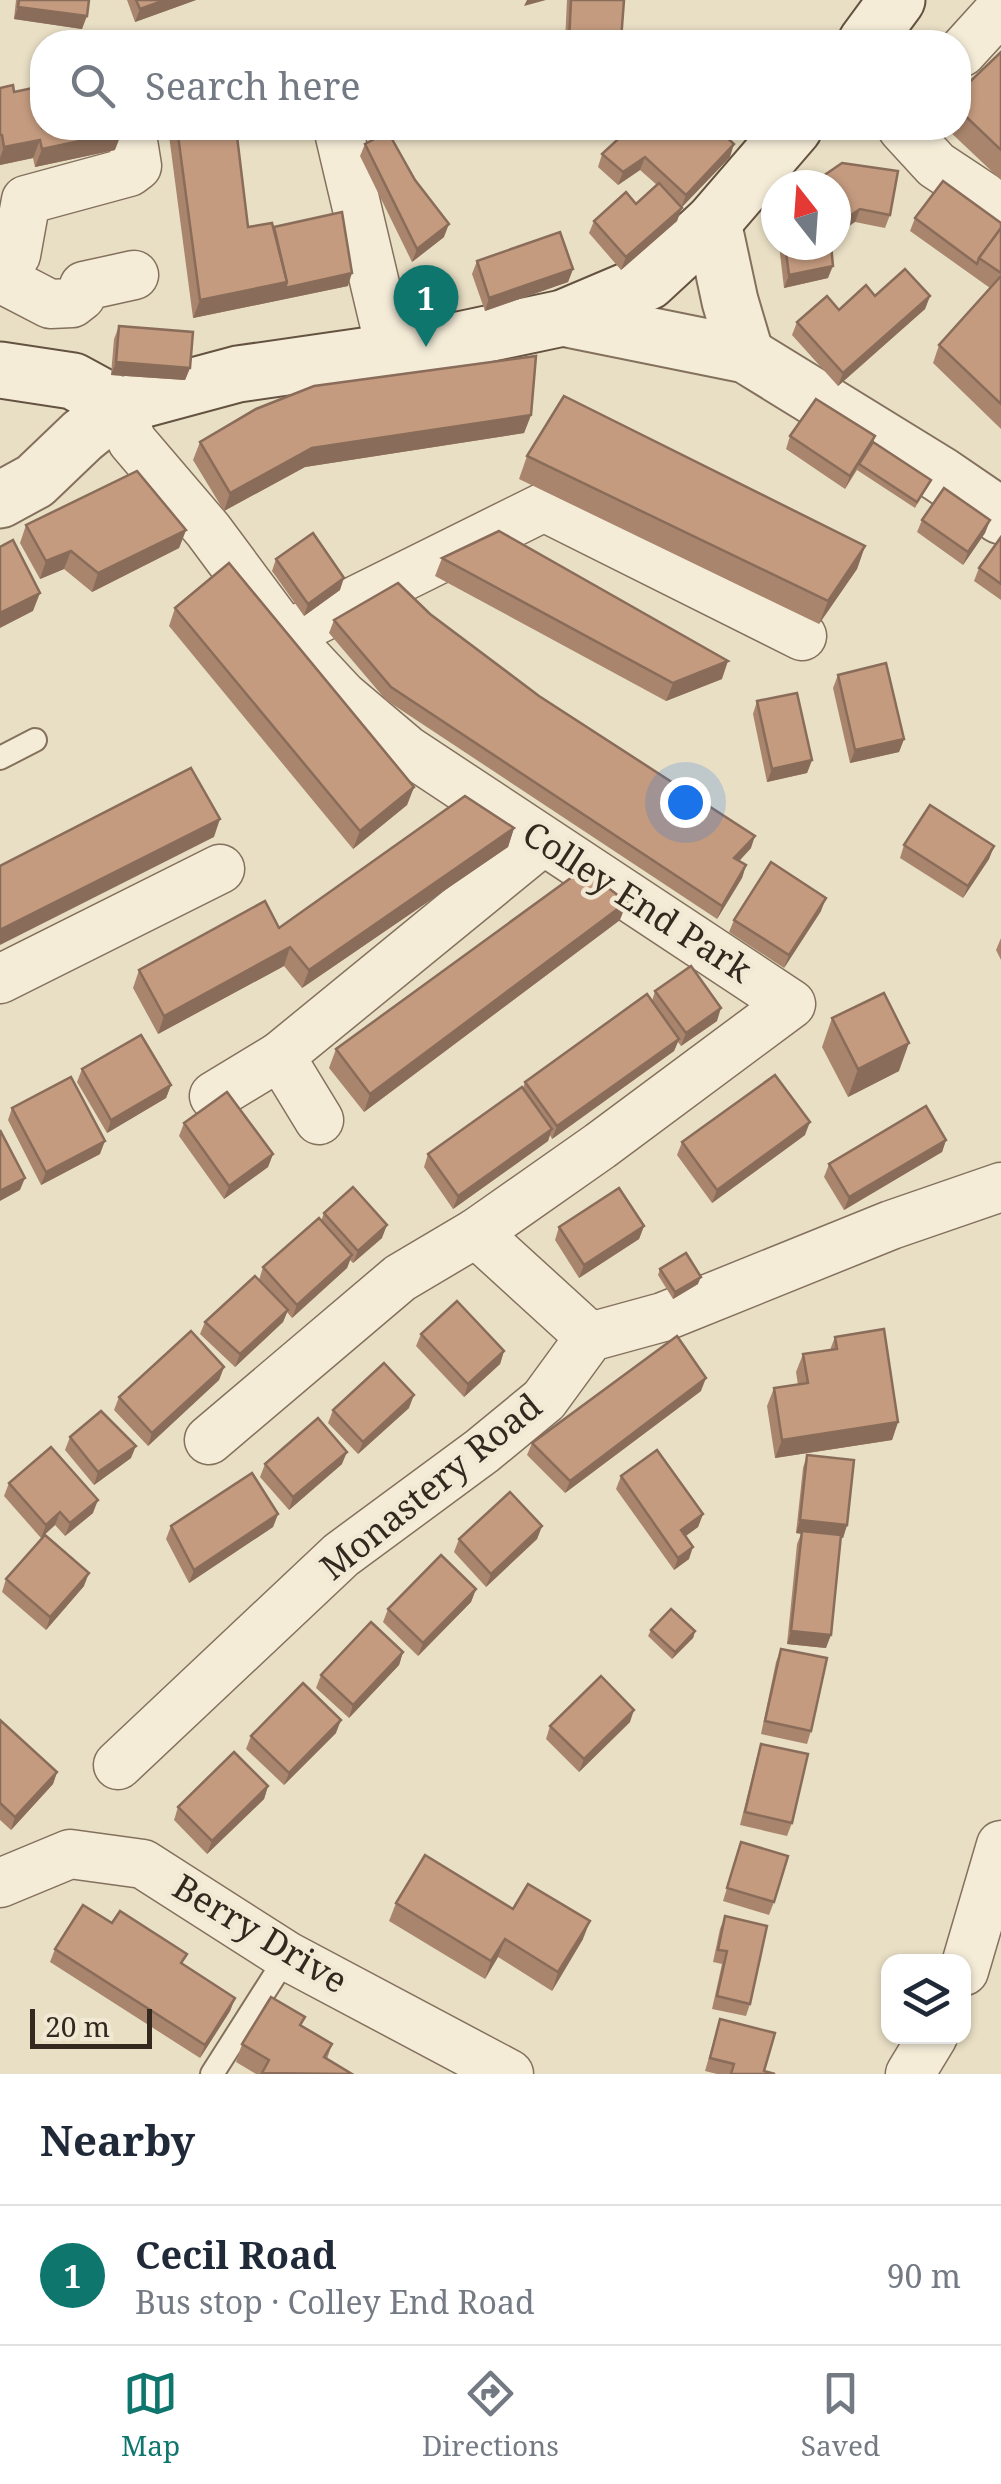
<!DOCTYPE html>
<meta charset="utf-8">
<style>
:root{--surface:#fff;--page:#f2f2f3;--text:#1f2937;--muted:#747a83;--line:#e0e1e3;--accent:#0f766e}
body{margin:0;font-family:"Noto Serif",serif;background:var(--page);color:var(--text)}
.controls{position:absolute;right:30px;bottom:30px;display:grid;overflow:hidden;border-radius:20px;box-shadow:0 2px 8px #0004}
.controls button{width:90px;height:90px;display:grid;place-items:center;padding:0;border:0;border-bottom:2px solid var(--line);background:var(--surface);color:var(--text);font:50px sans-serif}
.compass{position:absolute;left:761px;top:170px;width:90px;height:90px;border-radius:50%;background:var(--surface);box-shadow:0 2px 8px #0004;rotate:343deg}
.scale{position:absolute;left:30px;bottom:25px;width:122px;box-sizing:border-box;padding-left:10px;border:5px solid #34291f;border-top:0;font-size:28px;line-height:35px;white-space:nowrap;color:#34291f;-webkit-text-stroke:8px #f2e9d4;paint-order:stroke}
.you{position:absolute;left:685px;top:802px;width:35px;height:35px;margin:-25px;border:8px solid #fff;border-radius:50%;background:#1a73e8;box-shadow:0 0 0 15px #1a73e833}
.badge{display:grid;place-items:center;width:65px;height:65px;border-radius:50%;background:var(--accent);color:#fff;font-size:32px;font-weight:700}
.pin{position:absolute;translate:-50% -82px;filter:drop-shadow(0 2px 5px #0008)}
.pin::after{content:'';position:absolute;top:52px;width:35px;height:30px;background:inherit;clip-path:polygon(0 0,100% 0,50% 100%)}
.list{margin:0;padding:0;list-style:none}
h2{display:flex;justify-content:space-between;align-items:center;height:130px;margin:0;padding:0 40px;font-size:42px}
h2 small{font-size:32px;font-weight:400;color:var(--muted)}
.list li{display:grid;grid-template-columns:65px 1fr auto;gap:30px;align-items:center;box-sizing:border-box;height:140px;padding:0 40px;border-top:2px solid var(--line)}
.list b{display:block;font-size:38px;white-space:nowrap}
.list p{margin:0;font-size:32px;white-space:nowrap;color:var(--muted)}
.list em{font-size:32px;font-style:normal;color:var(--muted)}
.icon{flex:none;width:55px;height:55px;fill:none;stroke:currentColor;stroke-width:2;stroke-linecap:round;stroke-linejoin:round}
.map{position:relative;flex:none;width:1001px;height:2074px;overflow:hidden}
.search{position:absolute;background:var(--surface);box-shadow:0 2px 8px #0004;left:30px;right:30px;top:30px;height:110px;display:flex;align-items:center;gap:25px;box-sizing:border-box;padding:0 35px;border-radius:40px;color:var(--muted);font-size:38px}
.sheet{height:270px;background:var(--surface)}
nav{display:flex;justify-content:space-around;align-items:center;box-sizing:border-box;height:140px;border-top:2px solid var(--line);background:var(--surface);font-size:28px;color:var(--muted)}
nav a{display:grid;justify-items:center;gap:5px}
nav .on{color:var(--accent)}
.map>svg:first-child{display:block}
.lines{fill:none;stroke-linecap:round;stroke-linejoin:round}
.service-casing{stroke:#83715d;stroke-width:26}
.minor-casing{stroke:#83715d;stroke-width:51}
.tertiary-casing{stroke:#83715d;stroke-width:59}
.secondary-casing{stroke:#645240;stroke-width:59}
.service{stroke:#f5ecd8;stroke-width:22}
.minor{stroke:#f5ecd8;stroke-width:48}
.tertiary{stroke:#f5ecd8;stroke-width:55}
.secondary{stroke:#f5ecd8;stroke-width:55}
.wall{fill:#a9856d}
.shaded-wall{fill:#896c59}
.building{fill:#c49b7f;stroke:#896c59;stroke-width:2.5}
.labels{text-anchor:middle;stroke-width:9;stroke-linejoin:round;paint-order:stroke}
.street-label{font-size:35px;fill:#34291f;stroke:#f2e9d4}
</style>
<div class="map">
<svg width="1001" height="2074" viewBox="0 0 1001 2074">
<rect width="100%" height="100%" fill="#e9dfc5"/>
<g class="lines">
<g class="service-casing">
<g id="service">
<polyline points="0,758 35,740"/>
<polyline points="212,2074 287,1956"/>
</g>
</g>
<g class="minor-casing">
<g id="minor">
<polyline points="962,52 1001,9"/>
<polyline points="338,128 391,352"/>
<polyline points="902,128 936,165 1001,208"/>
<polyline points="0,276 16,255 26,200 129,172 137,166 131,129"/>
<polyline points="0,278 50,304 72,303 81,296 84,286 134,275"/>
<polyline points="119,406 132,441 208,530 286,635 342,695 407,750 791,1004 600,1146 476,1233 590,1337"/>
<polyline points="286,635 544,507 802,636"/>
<polyline points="0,979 220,869"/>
<polyline points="214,1096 280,1056"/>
<polyline points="319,1120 280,1056 543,841"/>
<polyline points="209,1440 400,1278 476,1233"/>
<polyline points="118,1765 341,1555 482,1451 544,1400 590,1337 663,1317 891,1225 1001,1187"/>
<polyline points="0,1883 70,1854 143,1864 287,1956 509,2074"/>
<polyline points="964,1971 1001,1845"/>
<polyline points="910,2074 933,2036"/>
</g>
</g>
<g class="tertiary-casing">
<g id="tertiary">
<polyline points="713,222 730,301 746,355"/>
<polyline points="563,318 746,355 941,475 1001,516"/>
<polyline points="0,500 35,481 82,436 119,406"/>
</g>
</g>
<g class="secondary-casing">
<g id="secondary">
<polyline points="866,42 897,0"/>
<polyline points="0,370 73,381 119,406 238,374 426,347 563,318 648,282 713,222 794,128"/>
</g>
</g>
<use href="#service" class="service"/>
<use href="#minor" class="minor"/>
<use href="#tertiary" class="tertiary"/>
<use href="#secondary" class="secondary"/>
</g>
<g class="wall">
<polygon points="16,0 89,0 82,29 14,19"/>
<polygon points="127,0 196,0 135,22"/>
<polygon points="567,0 624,0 620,42 565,42"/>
<polygon points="1001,52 1001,180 946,128 958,128 958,93"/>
<polygon points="0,88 14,92 42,128 115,150 35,167 33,158 0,165"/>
<polygon points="168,128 236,128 248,227 274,227 348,286 193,318"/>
<polygon points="365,144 444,237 412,262 360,156"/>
<polygon points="602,154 730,157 681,208 677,221 621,270 589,233 594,221 636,204 657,185 640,170 618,185 598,167"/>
<polygon points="836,185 890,215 885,228 855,222"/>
<polygon points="915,218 1001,223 1001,429 933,363 939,345 990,288 910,231"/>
<polygon points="779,245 831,245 828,278 784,288"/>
<polygon points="477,261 573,269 568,282 485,311 472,274"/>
<polygon points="875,296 930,296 925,309 838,386 792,335 797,322 839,310"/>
<polygon points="119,326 190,368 185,380 111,375 114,339"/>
<polygon points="531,415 524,433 305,467 224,511 193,460 200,442"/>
<polygon points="790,436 875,436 873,442 931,480 915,508 857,470 845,489 786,449"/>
<polygon points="527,456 865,546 857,569 819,624 519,479"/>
<polygon points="922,520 990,520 985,533 963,565 917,532"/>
<polygon points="26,525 186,530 179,548 92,592 64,569 40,579 20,543"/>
<polygon points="1001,537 1001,600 974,581 979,568"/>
<polygon points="442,558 722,679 666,701 435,576"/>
<polygon points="276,559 340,590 304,616 272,571"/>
<polygon points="175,608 414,787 407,805 353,849 169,626"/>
<polygon points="430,614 539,696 751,848 739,861 746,865 742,878 717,919 386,700 329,633 334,620"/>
<polygon points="838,675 904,739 899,752 850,763 833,688"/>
<polygon points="757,701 812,760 807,773 767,782 753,714"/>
<polygon points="514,828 508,847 302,988 284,966 158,1034 133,988 139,970 279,928"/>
<polygon points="904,845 994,846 989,859 963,898 900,858"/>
<polygon points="821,911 784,968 729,932 734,920"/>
<polygon points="620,920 364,1112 329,1068 336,1049"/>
<polygon points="1001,938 1001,960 996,950"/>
<polygon points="655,991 717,1021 681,1046 678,1042 674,1051 552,1139 550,1135 548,1141 453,1209 424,1167 428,1154 523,1088 525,1082 652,1001"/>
<polygon points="832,1018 899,1071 848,1097 822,1047"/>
<polygon points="82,1069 171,1085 166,1098 107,1133 77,1082"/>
<polygon points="12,1108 100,1154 41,1185 8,1120"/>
<polygon points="184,1123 273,1154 268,1167 224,1199 179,1136"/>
<polygon points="805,1135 712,1203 677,1155 682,1142"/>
<polygon points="946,1140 942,1152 844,1210 824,1177 829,1164"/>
<polygon points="324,1213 382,1238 353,1263 350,1260 347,1268 292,1318 287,1312 283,1322 235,1367 200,1334 205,1322 259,1280 263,1267 321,1221"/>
<polygon points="644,1226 639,1239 579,1278 555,1240 559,1227"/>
<polygon points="660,1269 698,1284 673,1299 658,1275"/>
<polygon points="421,1334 504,1351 500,1364 464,1397 416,1346"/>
<polygon points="835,1337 898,1422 892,1440 775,1458 767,1406 774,1388 798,1385 796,1372 803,1354 830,1350"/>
<polygon points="224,1367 219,1380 148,1446 114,1410 119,1397"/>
<polygon points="701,1391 565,1493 527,1455 532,1443"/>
<polygon points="409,1408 358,1454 328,1423 333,1410"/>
<polygon points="70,1437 131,1458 94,1485 65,1450"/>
<polygon points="807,1455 847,1525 843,1538 841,1538 826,1648 787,1644 797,1544 801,1534 796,1533 803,1468"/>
<polygon points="265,1464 342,1464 289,1510 260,1477"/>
<polygon points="621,1476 703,1514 698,1527 686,1536 689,1559 674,1570 616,1489"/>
<polygon points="9,1483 93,1513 65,1536 55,1525 41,1538 4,1496"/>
<polygon points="278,1514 273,1527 189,1583 166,1539 171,1526"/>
<polygon points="542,1526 537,1539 486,1587 454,1552 459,1539"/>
<polygon points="6,1579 84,1586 46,1630 2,1592"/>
<polygon points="476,1589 471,1602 418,1656 383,1622 388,1609"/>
<polygon points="651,1630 695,1631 693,1638 672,1659 648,1636"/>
<polygon points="781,1649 811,1731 807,1744 761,1734 776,1662"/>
<polygon points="403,1652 399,1665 349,1718 316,1688 321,1675"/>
<polygon points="0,1720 57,1772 53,1784 11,1830 0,1820"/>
<polygon points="630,1722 579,1772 546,1739 550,1726"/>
<polygon points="336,1733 284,1785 246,1749 251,1736"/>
<polygon points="761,1744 792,1823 787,1836 740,1825 757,1757"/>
<polygon points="268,1786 264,1799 207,1854 174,1820 178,1807"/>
<polygon points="741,1842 774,1902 769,1915 723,1901"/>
<polygon points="396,1903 513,1909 583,1939 552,1991 498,1957 485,1979 389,1921"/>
<polygon points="725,1916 750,2004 746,2016 712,2009 722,1964 713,1962 720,1929"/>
<polygon points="112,1923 183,1965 235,1998 230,2011 200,2058 50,1962 55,1949"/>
<polygon points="720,2019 764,2071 775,2074 717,2074 705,2071"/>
<polygon points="302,2026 332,2044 327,2059 352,2074 256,2074 236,2062 242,2044"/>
</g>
<g class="shaded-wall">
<polygon points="165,0 196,0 135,22 140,9"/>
<polygon points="527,0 546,0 524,6"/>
<polygon points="18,7 87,16 82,29 14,19"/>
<polygon points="122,132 115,150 35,167 42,149"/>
<polygon points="40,140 33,158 0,165 0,158 4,147"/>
<polygon points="734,144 730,157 681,208 686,195"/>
<polygon points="645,157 640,170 618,185 623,172"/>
<polygon points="682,208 677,221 621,270 626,257"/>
<polygon points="860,209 855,222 836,235 836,225"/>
<polygon points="449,224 444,237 412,262 417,249"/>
<polygon points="833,266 828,278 784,288 789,275"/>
<polygon points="573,269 568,282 485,311 489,298"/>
<polygon points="352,273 348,286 193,318 200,300 287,282"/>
<polygon points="930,296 925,309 838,386 843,373"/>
<polygon points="116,362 190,368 185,380 111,375"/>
<polygon points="531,415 524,433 305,467 224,511 230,493 312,448"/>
<polygon points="875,436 871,449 859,464 845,489 850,476"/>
<polygon points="990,520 985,533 963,565 968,552"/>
<polygon points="186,530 179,548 92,592 98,573"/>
<polygon points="865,546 857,569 819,624 828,601"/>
<polygon points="71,551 64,569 40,579 46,561"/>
<polygon points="344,578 340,590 304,616 308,604"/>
<polygon points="40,593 33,611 0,628 0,613"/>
<polygon points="728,661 722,679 666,701 673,683"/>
<polygon points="904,739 899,752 850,763 855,750"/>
<polygon points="812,760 807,773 767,782 772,769"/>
<polygon points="414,787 407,805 353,849 360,831"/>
<polygon points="220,819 214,837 0,945 0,930"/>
<polygon points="514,828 508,847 302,988 309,970"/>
<polygon points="755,836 751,848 730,871 734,858"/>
<polygon points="994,846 989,859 963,898 968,886"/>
<polygon points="746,865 742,878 717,919 722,906"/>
<polygon points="826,898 821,911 784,968 789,955"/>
<polygon points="627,902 620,920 364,1112 370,1094"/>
<polygon points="290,947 284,966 158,1034 164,1016"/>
<polygon points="721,1008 717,1021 681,1046 686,1033"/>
<polygon points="679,1039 674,1051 552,1139 557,1126"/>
<polygon points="909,1043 899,1071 848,1097 858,1069"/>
<polygon points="171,1085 166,1098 107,1133 111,1120"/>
<polygon points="810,1122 805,1135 712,1203 717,1190"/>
<polygon points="552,1129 548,1141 453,1209 458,1196"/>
<polygon points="946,1140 942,1152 844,1210 849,1197"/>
<polygon points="105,1141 100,1154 41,1185 46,1172"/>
<polygon points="273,1154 268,1167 224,1199 229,1186"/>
<polygon points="25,1178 20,1190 0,1201 0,1191"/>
<polygon points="387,1225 382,1238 353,1263 358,1251"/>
<polygon points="644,1226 639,1239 579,1278 584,1265"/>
<polygon points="352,1255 347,1268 292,1318 297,1305"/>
<polygon points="701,1277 698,1284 673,1299 675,1292"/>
<polygon points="288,1310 283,1322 235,1367 240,1354"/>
<polygon points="504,1351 500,1364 464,1397 468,1384"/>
<polygon points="224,1367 219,1380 148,1446 152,1433"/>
<polygon points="706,1378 701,1391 565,1493 570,1481"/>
<polygon points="414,1395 409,1408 358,1454 363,1442"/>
<polygon points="898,1422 892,1440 775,1458 782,1440"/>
<polygon points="136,1446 131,1458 94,1485 98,1472"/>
<polygon points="347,1452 342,1464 289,1510 293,1497"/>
<polygon points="98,1500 93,1513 65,1536 70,1523"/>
<polygon points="60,1512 55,1525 41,1538 46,1525"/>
<polygon points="278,1514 273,1527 189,1583 194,1570"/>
<polygon points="703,1514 698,1527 677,1542 681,1530"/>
<polygon points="800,1520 847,1525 843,1538 796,1533"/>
<polygon points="542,1526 537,1539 486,1587 491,1574"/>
<polygon points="693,1547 689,1559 674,1570 678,1558"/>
<polygon points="89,1573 84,1586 46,1630 50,1617"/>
<polygon points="476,1589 471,1602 418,1656 423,1643"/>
<polygon points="695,1631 693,1638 672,1659 675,1652"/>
<polygon points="791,1631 831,1635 826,1648 787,1644"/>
<polygon points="403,1652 399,1665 349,1718 353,1705"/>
<polygon points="634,1710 630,1722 579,1772 584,1759"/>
<polygon points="341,1720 336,1733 284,1785 289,1773"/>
<polygon points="57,1772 53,1784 11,1830 15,1817"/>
<polygon points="268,1786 264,1799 207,1854 212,1841"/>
<polygon points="590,1921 583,1939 552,1991 558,1972"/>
<polygon points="505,1939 498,1957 485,1979 491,1961"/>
<polygon points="235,1998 230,2011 200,2058 205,2045"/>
</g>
<g class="building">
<polygon points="19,0 89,0 87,16 18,7"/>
<polygon points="136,0 165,0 140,9"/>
<polygon points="571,0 624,0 621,40 569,42"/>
<polygon points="1001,52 1001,150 958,109 958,93"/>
<polygon points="13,85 14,92 42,86 42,128 121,128 122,132 42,149 40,140 4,147 2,135 0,135 0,88"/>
<polygon points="177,128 236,128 248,227 272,223 287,282 200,300"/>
<polygon points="630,128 716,128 734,144 686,195 645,157 623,172 602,154"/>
<polygon points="388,132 415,180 449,224 417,249 365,144"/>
<polygon points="842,163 898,171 890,215 860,209 836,225 836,185 810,185"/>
<polygon points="943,181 1001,223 1001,228 979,258 977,264 915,218"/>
<polygon points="659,183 682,208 626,257 594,221 626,192 636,204"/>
<polygon points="342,212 352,273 285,288 287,282 274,227"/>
<polygon points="1001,228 1001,273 979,258"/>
<polygon points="560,232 573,269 489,298 477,261"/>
<polygon points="785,245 831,245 833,266 789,275"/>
<polygon points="905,269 930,296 843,373 797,322 827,296 839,310 866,285 875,296"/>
<polygon points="1001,276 1001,404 939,345"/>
<polygon points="119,326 193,332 190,368 116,362"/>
<polygon points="536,356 531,415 312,448 230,493 200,442 256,409 314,386"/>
<polygon points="564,396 865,546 828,601 527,456"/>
<polygon points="816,399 875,436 850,476 790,436"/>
<polygon points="873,442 931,480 917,502 859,464"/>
<polygon points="137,471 186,530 98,573 71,551 46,561 26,525"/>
<polygon points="944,488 990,520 968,552 922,520"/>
<polygon points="499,531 728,661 673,683 442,558"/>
<polygon points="313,533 344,578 308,604 276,559"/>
<polygon points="1001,537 1001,584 979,568"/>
<polygon points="13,540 40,593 0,613 0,547"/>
<polygon points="229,563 414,787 360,831 175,608"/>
<polygon points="398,583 430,614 539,696 755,836 734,858 746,865 722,906 391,687 334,620"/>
<polygon points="886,663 904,739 855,750 838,675"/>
<polygon points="797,693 812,760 772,769 757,701"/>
<polygon points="191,768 220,819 0,930 0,866"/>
<polygon points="465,796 514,828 309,970 290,947 164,1016 139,970 265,901 279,928"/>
<polygon points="930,805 994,846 968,886 904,845"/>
<polygon points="771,862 826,898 789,955 734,920"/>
<polygon points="583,869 627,902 370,1094 336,1049"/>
<polygon points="691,966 721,1008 686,1033 655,991"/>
<polygon points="884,993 909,1043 858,1069 832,1018"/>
<polygon points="647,994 679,1039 557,1126 525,1082"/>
<polygon points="141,1035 171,1085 111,1120 82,1069"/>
<polygon points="775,1075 810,1122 717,1190 682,1142"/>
<polygon points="71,1077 105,1141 46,1172 12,1108"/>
<polygon points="522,1087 552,1129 458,1196 428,1154"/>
<polygon points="227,1092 273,1154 229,1186 184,1123"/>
<polygon points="926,1106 946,1140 849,1197 829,1164"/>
<polygon points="0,1130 25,1178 0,1191"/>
<polygon points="353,1187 387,1225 358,1251 324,1213"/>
<polygon points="619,1188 644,1226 584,1265 559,1227"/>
<polygon points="319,1218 352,1255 297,1305 263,1267"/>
<polygon points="686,1253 701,1277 675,1292 660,1269"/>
<polygon points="255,1276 288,1310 240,1354 205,1322"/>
<polygon points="457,1301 504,1351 468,1384 421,1334"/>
<polygon points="884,1329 898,1422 782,1440 774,1388 808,1383 803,1354 837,1349 835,1337"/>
<polygon points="191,1331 224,1367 152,1433 119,1397"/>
<polygon points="677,1336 706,1378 570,1481 532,1443"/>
<polygon points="384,1363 414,1395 363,1442 333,1410"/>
<polygon points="101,1411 136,1446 98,1472 70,1437"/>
<polygon points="318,1418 347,1452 293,1497 265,1464"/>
<polygon points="51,1447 98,1500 70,1523 60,1512 46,1525 9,1483"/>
<polygon points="657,1450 703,1514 681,1530 693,1547 678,1558 621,1476"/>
<polygon points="807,1455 854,1460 847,1525 800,1520"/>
<polygon points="252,1473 278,1514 194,1570 171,1526"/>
<polygon points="510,1492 542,1526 491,1574 459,1539"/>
<polygon points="802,1531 841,1535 831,1635 791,1631"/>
<polygon points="45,1535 89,1573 50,1617 6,1579"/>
<polygon points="441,1555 476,1589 423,1643 388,1609"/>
<polygon points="671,1609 695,1631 675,1652 651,1630"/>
<polygon points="371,1622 403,1652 353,1705 321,1675"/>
<polygon points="781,1649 827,1658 811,1731 765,1721"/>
<polygon points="601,1676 634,1710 584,1759 550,1726"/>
<polygon points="303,1683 341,1720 289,1773 251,1736"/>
<polygon points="0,1720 57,1772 15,1817 0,1803"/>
<polygon points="761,1744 808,1754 792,1823 745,1812"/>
<polygon points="234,1752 268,1786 212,1841 178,1807"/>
<polygon points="741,1842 788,1856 774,1902 727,1888"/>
<polygon points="425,1855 513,1909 528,1884 590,1921 558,1972 505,1939 491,1961 396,1903"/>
<polygon points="83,1905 112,1923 120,1911 187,1954 181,1963 235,1998 205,2045 55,1949"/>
<polygon points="725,1916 767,1926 750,2004 717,1996 727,1951 718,1950"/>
<polygon points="271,1997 305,2017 300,2025 332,2044 324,2057 352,2074 262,2073 269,2060 242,2044"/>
<polygon points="720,2019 775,2033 764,2071 775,2074 731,2074 734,2064 710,2058"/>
</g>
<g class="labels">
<g class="street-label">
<text transform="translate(637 902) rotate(33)" y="12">Colley End Park</text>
<text transform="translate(431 1487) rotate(-39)" y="12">Monastery Road</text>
<text transform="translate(260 1934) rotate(31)" y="12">Berry Drive</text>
</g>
</g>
</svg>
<div class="controls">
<button><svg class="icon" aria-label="layers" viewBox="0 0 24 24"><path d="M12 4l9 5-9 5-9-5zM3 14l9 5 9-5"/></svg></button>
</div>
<svg class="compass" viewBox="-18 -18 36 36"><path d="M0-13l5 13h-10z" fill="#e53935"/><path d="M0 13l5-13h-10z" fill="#747a83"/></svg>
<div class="scale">20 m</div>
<div class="you"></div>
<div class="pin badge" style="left:426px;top:347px">1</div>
<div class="search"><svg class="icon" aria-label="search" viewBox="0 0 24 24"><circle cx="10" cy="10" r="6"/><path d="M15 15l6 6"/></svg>Search here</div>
</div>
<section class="sheet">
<h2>Nearby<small></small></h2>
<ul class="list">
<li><span class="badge">1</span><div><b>Cecil Road</b><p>Bus stop · Colley End Road</p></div><em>90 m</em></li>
</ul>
</section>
<nav>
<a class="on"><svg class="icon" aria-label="map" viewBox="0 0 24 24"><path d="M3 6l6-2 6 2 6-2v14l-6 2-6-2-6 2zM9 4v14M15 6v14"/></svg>Map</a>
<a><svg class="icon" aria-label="directions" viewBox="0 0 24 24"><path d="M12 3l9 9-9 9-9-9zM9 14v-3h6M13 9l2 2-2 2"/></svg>Directions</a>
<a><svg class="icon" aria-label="saved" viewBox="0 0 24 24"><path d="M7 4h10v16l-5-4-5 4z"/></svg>Saved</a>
</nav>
